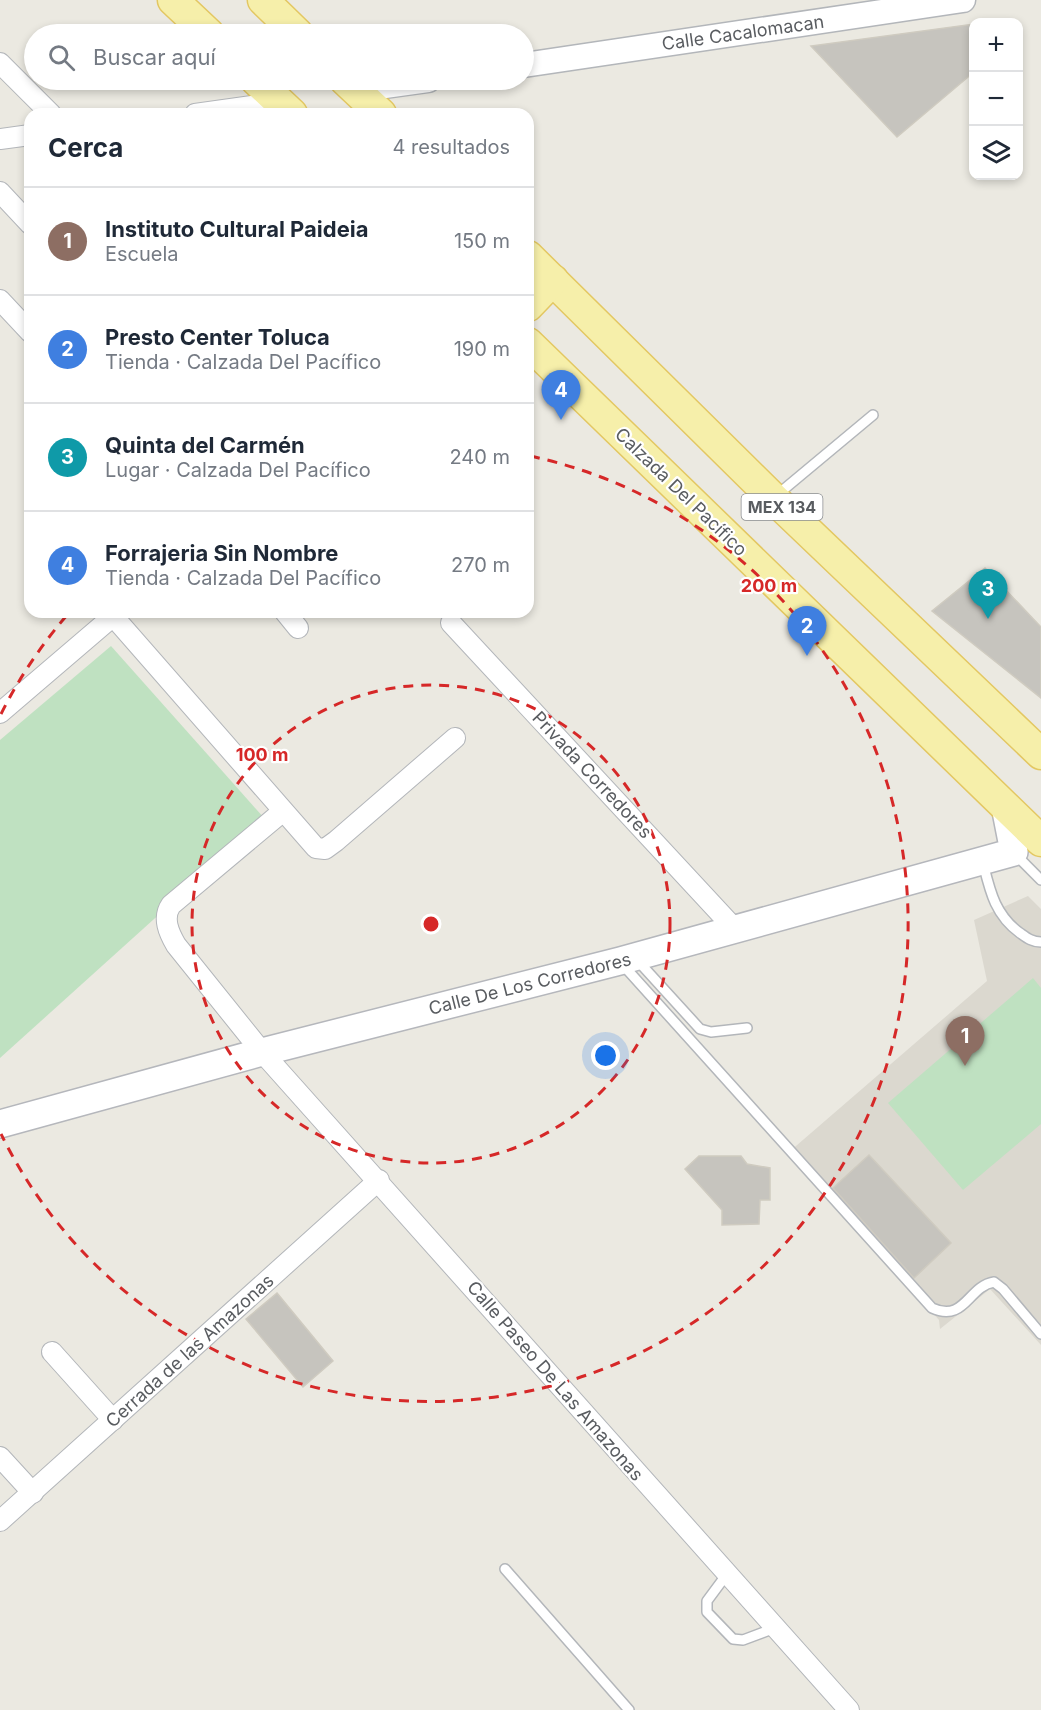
<!DOCTYPE html>
<html lang="es">
<meta charset="utf-8">
<style>
:root{--surface:#fff;--page:#f6f6f7;--text:#1f2937;--muted:#747a83;--line:#e0e1e3;--accent:#7c3aed}
body{margin:0;font-family:Inter,sans-serif;background:var(--page);color:var(--text)}
.controls{position:absolute;right:18px;top:18px;display:grid;overflow:hidden;border-radius:12px;box-shadow:0 3px 9px #0003}
.controls button{width:54px;height:54px;display:grid;place-items:center;padding:0;border:0;border-bottom:2px solid var(--line);background:var(--surface);color:var(--text);font:30px sans-serif}
.you{position:absolute;left:606px;top:1056px;width:21px;height:21px;margin:-15px;border:4px solid #fff;border-radius:50%;background:#1a73e8;box-shadow:0 0 0 9px #1a73e833}
.badge{display:grid;place-items:center;width:39px;height:39px;border-radius:50%;background:var(--accent);color:#fff;font-size:20px;font-weight:700}
.pin{position:absolute;translate:-50% -50px;filter:drop-shadow(0 2px 3px #0008)}
.pin::after{content:'';position:absolute;top:32px;width:21px;height:18px;background:inherit;clip-path:polygon(0 0,100% 0,50% 100%)}
.list{margin:0;padding:0;list-style:none}
h2{display:flex;justify-content:space-between;align-items:center;height:78px;margin:0;padding:0 24px;font-size:26px}
h2 small{font-size:20px;font-weight:400;color:var(--muted)}
.list li{display:grid;grid-template-columns:39px 1fr auto;gap:18px;align-items:center;box-sizing:border-box;height:108px;padding:0 24px;border-top:2px solid var(--line)}
.list b{display:block;font-size:22px;white-space:nowrap}
.list p{margin:0;font-size:20px;white-space:nowrap;color:var(--muted)}
.list em{font-size:20px;font-style:normal;color:var(--muted)}
.icon{flex:none;width:33px;height:33px;fill:none;stroke:currentColor;stroke-width:2;stroke-linecap:round;stroke-linejoin:round}
.map{position:relative;flex:none;width:1041px;height:1710px;overflow:hidden}
.search{position:absolute;background:var(--surface);box-shadow:0 3px 9px #0003;left:24px;top:24px;width:510px;height:66px;display:flex;align-items:center;gap:15px;box-sizing:border-box;padding:0 21px;border-radius:33px;color:var(--muted);font-size:22px}
.panel{position:absolute;background:var(--surface);box-shadow:0 3px 9px #0003;left:24px;top:108px;width:510px;height:510px;border-radius:18px}
.map>svg:first-child{display:block}
.education{fill:#dbd8cf}
.green{fill:#bfe1c1}
.building{fill:#c6c4be;stroke:#cfcbc0;stroke-width:1.5}
.lines{fill:none;stroke-linecap:round;stroke-linejoin:round}
.service-casing{stroke:#b3b6ba;stroke-width:12}
.minor-casing{stroke:#b3b6ba;stroke-width:22}
.tertiary-casing{stroke:#b3b6ba;stroke-width:27}
.secondary-casing{stroke:#b5b7bc;stroke-width:30}
.primary-casing{stroke:#e3c762;stroke-width:33}
.service{stroke:#fff;stroke-width:9}
.minor{stroke:#fff;stroke-width:20}
.tertiary{stroke:#fff;stroke-width:24}
.secondary{stroke:#fff;stroke-width:27}
.primary{stroke:#f6efaa;stroke-width:30}
.ring{fill:none;stroke:#d62828;stroke-width:3;stroke-dasharray:10 8}
.labels{text-anchor:middle;stroke-width:4.5;stroke-linejoin:round;paint-order:stroke}
.shield{fill:#fff;stroke:#8b8d90;stroke-width:1.5}
.shield-label{font-size:16px;font-weight:bold;fill:#595c60}
.street-label{font-size:18px;fill:#595c60;stroke:#fff}
.centre{fill:#d62828;stroke:#fff;stroke-width:3}
.ring-label{font-size:18px;text-anchor:middle;font-weight:bold;fill:#d62828;stroke:#fff;stroke-width:4.5;stroke-linejoin:round;paint-order:stroke}
</style>
<div class="map">
<svg width="1041" height="1710" viewBox="0 0 1041 1710">
<rect width="100%" height="100%" fill="#ebe9e1"/>
<polygon class="education" points="1028,896 1041,909 1041,1345 990,1289 940,1329 939,1320 789,1152 987,981 974,920"/>
<g class="green">
<polygon points="111,646 265,819 0,1058 0,740"/>
<polygon points="1033,978 1041,988 1041,1124 963,1190 888,1103"/>
</g>
<g class="building">
<polygon points="974,24 974,72 897,137 811,46"/>
<polygon points="985,568 1041,627 1041,698 932,611"/>
<polygon points="869,1155 951,1243 914,1278 833,1188"/>
<polygon points="699,1156 741,1156 747,1164 770,1168 770,1200 760,1200 759,1224 722,1225 722,1210 685,1169"/>
<polygon points="277,1293 333,1361 303,1387 246,1319"/>
</g>
<g class="lines">
<g class="service-casing">
<g id="service">
<polyline points="777,495 873,415"/>
<polyline points="1015,854 1041,880"/>
<path d="M983,863C990,891 995,915 1020,933C1027,938 1032,942 1041,942"/>
<polyline points="638,961 700,1029 711,1032 747,1028"/>
<path d="M623,965L932,1308C965,1323 968,1286 994,1282L1003,1289L1041,1334"/>
<polyline points="505,1569 629,1710"/>
<polyline points="727,1574 707,1601 707,1612 733,1639 743,1640 775,1628"/>
</g>
</g>
<g class="minor-casing">
<g id="minor">
<polyline points="0,63 51,114"/>
<polyline points="195,114 280,102"/>
<polyline points="0,139 30,135"/>
<polyline points="0,192 30,224"/>
<polyline points="0,300 30,332"/>
<polyline points="285,612 298,628"/>
<polyline points="113,616 316,848 325,849 336,841 455,738"/>
<polyline points="451,623 733,927"/>
<polyline points="0,713 118,612"/>
<path d="M282,812L171,905C162,918 169,933 176,945L262,1052L849,1710"/>
<polyline points="52,1352 113,1420"/>
<polyline points="0,1457 33,1493"/>
<polyline points="0,1521 379,1180"/>
</g>
</g>
<g class="tertiary-casing">
<g id="tertiary">
<polyline points="524,65 963,0"/>
<polyline points="356,90 428,80"/>
</g>
</g>
<g class="secondary-casing">
<polyline id="secondary" points="0,1124 262,1052 620,961 1014,852 1005,806"/>
</g>
<g class="primary-casing">
<g id="primary">
<polyline points="173,0 209,34"/>
<polyline points="263,0 298,34"/>
<polyline points="256,80 292,114"/>
<polyline points="345,80 381,114"/>
<polyline points="528,256 773,498 1041,754"/>
<polyline points="528,306 553,280"/>
<polyline points="528,343 1041,841"/>
</g>
</g>
<use href="#service" class="service"/>
<use href="#minor" class="minor"/>
<use href="#tertiary" class="tertiary"/>
<use href="#secondary" class="secondary"/>
<use href="#primary" class="primary"/>
</g>
<g class="ring">
<circle cx="431" cy="924" r="239"/>
<path d="M1 714A478 478 0 0 1 68 614M530 456A478 478 0 1 1 1 1134"/>
</g>
<g class="labels">
<rect class="shield" x="741.5" y="494" width="81" height="26" rx="4.5"/>
<g class="shield-label">
<text x="782" y="513">MEX 134</text>
</g>
<g class="street-label">
<text transform="translate(743 33) rotate(-8)" y="6">Calle Cacalomacan</text>
<text transform="translate(681 492) rotate(44)" y="6">Calzada Del Pacífico</text>
<text transform="translate(592 775) rotate(47)" y="6">Privada Corredores</text>
<text transform="translate(530 984) rotate(-14)" y="6">Calle De Los Corredores</text>
<text transform="translate(190 1351) rotate(-42)" y="6">Cerrada de las Amazonas</text>
<text transform="translate(555 1381) rotate(49)" y="6">Calle Paseo De Las Amazonas</text>
</g>
</g>
<circle cx="431" cy="924" r="9" class="centre"/>
<g class="ring-label">
<text x="769" y="592">200 m</text>
<text x="262" y="761">100 m</text>
</g>
</svg>
<div class="controls">
<button>+</button>
<button>−</button>
<button><svg class="icon" aria-label="layers" viewBox="0 0 24 24"><path d="M12 4l9 5-9 5-9-5zM3 14l9 5 9-5"/></svg></button>
</div>
<div class="you"></div>
<div class="pin badge" style="left:965px;top:1066px;background:#8d6e63">1</div>
<div class="pin badge" style="left:807px;top:656px;background:#3f7fe0">2</div>
<div class="pin badge" style="left:988px;top:619px;background:#0f9aa8">3</div>
<div class="pin badge" style="left:561px;top:420px;background:#3f7fe0">4</div>
<div class="search"><svg class="icon" aria-label="search" viewBox="0 0 24 24"><circle cx="10" cy="10" r="6"/><path d="M15 15l6 6"/></svg>Buscar aquí</div>
<section class="panel">
<h2>Cerca<small>4 resultados</small></h2>
<ul class="list">
<li><span class="badge" style="background:#8d6e63">1</span><div><b>Instituto Cultural Paideia</b><p>Escuela</p></div><em>150 m</em></li>
<li><span class="badge" style="background:#3f7fe0">2</span><div><b>Presto Center Toluca</b><p>Tienda · Calzada Del Pacífico</p></div><em>190 m</em></li>
<li><span class="badge" style="background:#0f9aa8">3</span><div><b>Quinta del Carmén</b><p>Lugar · Calzada Del Pacífico</p></div><em>240 m</em></li>
<li><span class="badge" style="background:#3f7fe0">4</span><div><b>Forrajeria Sin Nombre</b><p>Tienda · Calzada Del Pacífico</p></div><em>270 m</em></li>
</ul>
</section>
</div>
